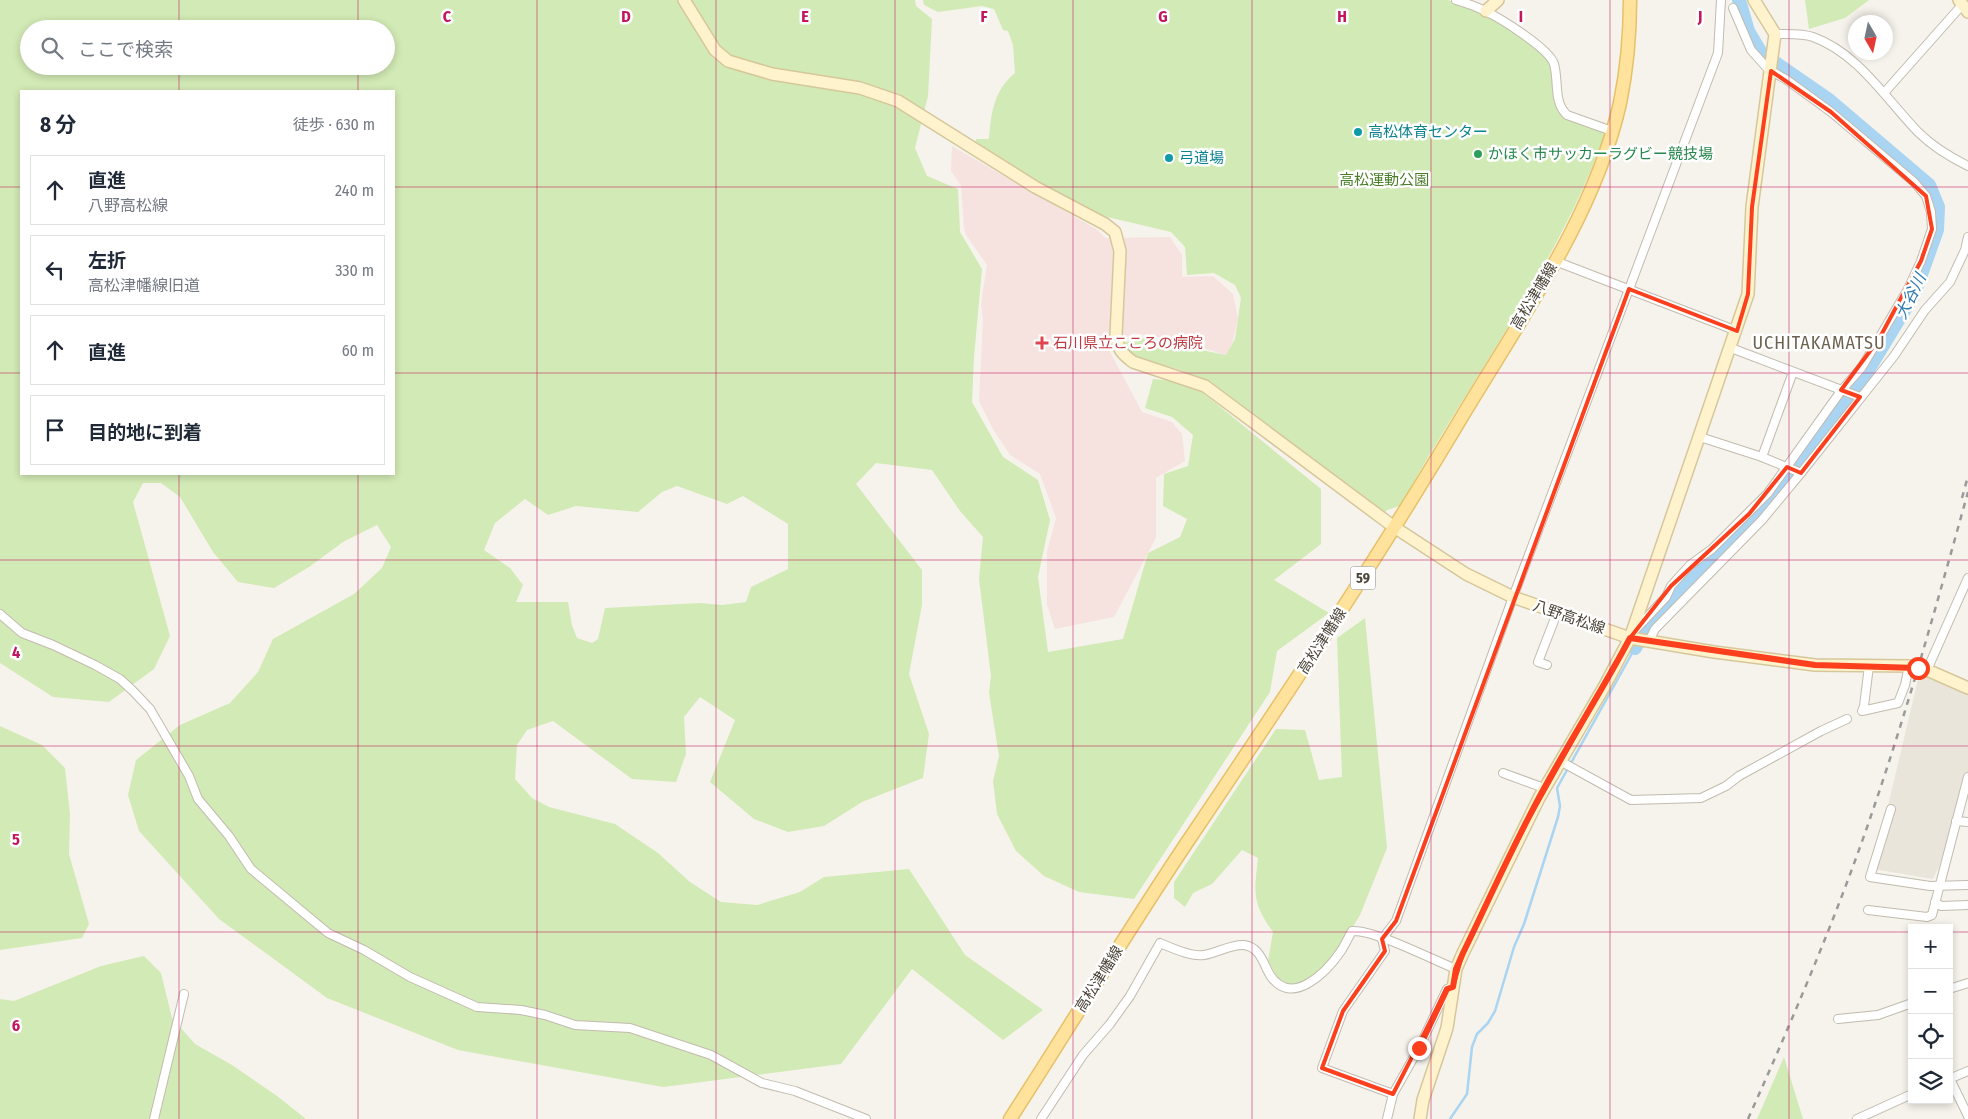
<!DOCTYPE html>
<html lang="ja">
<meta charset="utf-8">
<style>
:root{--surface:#fff;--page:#f2f2f3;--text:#1f2937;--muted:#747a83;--line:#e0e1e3}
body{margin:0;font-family:"Fira Sans Condensed","Noto Sans JP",sans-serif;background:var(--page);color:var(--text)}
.controls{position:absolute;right:15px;bottom:15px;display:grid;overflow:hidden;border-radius:0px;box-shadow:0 2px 8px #0003}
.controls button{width:45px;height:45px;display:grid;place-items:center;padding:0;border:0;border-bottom:1px solid var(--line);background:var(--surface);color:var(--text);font:25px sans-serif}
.compass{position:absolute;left:1848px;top:15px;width:45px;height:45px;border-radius:50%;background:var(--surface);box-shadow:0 2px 8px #0003;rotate:171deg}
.stop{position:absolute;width:15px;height:15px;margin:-11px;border:4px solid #fc3f1d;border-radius:50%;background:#fff}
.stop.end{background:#fc3f1d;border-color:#fff;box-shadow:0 1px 5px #0008}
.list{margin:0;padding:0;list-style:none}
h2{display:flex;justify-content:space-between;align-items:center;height:65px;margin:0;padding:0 20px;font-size:21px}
h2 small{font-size:16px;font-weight:400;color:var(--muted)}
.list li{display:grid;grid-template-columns:32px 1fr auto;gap:15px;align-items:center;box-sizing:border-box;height:70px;margin:0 10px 10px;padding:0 10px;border:1px solid var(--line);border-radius:0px}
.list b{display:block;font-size:19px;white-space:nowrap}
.list p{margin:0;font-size:16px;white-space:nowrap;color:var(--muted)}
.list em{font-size:16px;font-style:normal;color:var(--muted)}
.icon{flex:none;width:28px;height:28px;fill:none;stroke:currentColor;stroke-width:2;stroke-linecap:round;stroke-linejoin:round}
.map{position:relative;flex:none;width:1968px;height:1119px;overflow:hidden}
.search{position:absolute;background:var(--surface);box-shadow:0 2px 8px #0003;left:20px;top:20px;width:375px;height:55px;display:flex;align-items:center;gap:12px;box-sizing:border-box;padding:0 18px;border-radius:28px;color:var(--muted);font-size:19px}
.panel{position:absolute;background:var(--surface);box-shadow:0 2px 8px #0003;left:20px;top:90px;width:375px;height:385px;border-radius:0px}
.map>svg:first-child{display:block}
.residential{fill:#eae5da}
.medical{fill:#f6e3e0}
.green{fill:#d2eab5;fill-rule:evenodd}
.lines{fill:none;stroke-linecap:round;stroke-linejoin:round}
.stream{stroke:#a9d4f2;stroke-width:2.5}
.river{stroke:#a9d4f2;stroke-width:14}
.street-casing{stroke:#c2bbae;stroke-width:10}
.secondary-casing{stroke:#d6c79b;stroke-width:14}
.primary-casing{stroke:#e6c16a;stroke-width:15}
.street{stroke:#fff;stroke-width:8}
.secondary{stroke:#fff3cd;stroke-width:11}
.primary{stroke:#ffe39c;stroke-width:12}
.rail{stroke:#9a9a9a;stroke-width:2.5;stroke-dasharray:6 6;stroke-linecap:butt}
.route{stroke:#fc3f1d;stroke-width:6}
.marked{fill:none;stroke:#fc3f1d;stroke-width:4;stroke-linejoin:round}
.grid{fill:none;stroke:#c2185b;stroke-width:1;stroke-opacity:0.55}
.culture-dot{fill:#0f9aa8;stroke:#fff;stroke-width:2}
.leisure-dot{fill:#2e9e5b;stroke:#fff;stroke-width:2}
.health-dot{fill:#e0444e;stroke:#fff;stroke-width:2}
.labels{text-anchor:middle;stroke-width:5;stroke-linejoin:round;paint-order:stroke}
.shield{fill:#fff;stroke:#817c74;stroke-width:1}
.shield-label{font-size:14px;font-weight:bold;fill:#4b4439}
.culture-label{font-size:15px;fill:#0d838f;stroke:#fff;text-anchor:start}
.leisure-label{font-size:15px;fill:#27864d;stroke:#fff;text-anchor:start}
.park-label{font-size:15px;fill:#4a7f2a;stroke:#fff}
.street-label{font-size:15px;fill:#4b4439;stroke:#fff}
.health-label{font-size:15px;fill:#be3a42;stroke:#fff;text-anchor:start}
.water-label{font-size:16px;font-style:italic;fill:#2e7ab2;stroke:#fff}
.quarter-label{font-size:18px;letter-spacing:1px;fill:#6e6250;stroke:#fff}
.grid-label{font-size:16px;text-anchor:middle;font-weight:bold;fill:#c2185b;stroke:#fff;stroke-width:5;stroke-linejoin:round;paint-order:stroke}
</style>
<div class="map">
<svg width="1968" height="1119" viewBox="0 0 1968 1119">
<rect width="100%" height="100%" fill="#f6f3ec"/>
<polygon class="residential" points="1920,671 1968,690 1968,776 1952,837 1933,879 1873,869"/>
<polygon class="medical" points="952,146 1096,229 1106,238 1170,237 1182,255 1182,277 1213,276 1233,294 1238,318 1232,344 1226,355 1179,341 1133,333 1109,350 1142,412 1172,422 1182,434 1185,461 1156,478 1156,538 1114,617 1055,629 1047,605 1047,552 1056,518 1040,474 1010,455 993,429 979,401 983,319 981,304 987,265 966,235 964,228 961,186 951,171"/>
<g class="green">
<path d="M0,0H915L916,6L932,19L928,96L915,148L927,176L958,189L960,232L982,269L974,357L972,402L1003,457L1038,480L1050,520L1038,577L1048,652L1123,639L1148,553L1180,537L1187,519L1163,506L1164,474L1188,466L1193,435L1172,417L1145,408L1153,379L1174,381L1197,388L1321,489V544L1274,580L1329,613L1277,651L1270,692L1134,899L1079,892L1044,876L1016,851L997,814L993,781L999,756L989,693L991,676L979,579L983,537L960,511L932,470L876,463L856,484L922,570V605L909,674L929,734L923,778L862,802L824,826L788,832L754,819L710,782L735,720L700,697L684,717L686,754L676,782L632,779L553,721L527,730L517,745L515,779L532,798L549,807L615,824L658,853L690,882L721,902L757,905L800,892L824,877L909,869L965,955L1043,1010L1003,1040L912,969L841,1064L663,1087L458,1050L327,998L219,919L139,831L128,795L136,760L180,725L230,703L258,672L273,639L354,594L382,568L391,547L377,525L343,542L309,567L274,588L238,582L213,552L180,497L161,483H143L133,502L170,636L154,669L109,702L53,697L0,663ZM29,29H386V66H29ZM21,91H394V474H21ZM677,486L727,504L743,496L788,524V569L751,587L746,602L722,605L700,603L605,608L598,639L592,643L577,638L572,625L568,602H516L523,585L510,568L484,550L495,523L525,499L548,515L576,506L638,512L662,492Z"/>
<path d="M923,0H1448L1478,10L1546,54C1558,73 1550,97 1563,116L1606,131C1558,266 1469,381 1400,506L1387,510L1385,513L1227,396L1181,370L1136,357L1123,343L1140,338L1226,355L1235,339L1241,298L1235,285L1214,273L1187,275L1185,247L1171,232L1103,216L1023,175L975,145L976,139H989C991,113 994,90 1015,73L1013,45L1008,31L1003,30L994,9L982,6L938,12L924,5Z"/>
<polygon points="1805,0 1869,0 1845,18 1809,29"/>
<path d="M1365,618L1387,848L1360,915L1336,955L1314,978L1299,986L1286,985L1276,975L1268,961L1273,932C1252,903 1254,893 1258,858L1242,850L1212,884L1193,893L1185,907L1174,898V882L1276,729L1305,730L1319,780L1342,777L1337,638Z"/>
<polygon points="0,726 42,745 65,768 70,814 69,854 89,924 82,938 0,950"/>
<polygon points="144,956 161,973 172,1018 195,1044 232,1065 277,1096 306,1119 0,1119 0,999 14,1001 101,966"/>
<polygon points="1784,1057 1803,1119 1757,1119"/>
</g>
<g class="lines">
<polyline class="stream" points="1450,1119 1467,1094 1472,1047 1477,1034 1488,1023 1495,1011 1514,947 1524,924 1558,817 1560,806 1557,788 1635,648"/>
<polyline class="river" points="1635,648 1645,628 1766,505 1863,378 1914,294 1937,230 1938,207 1929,185 1829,100 1761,53 1748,31 1739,0"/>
<g class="street-casing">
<g id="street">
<path d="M1456,0C1465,3 1476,6 1485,11C1500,18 1550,49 1554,64C1559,81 1553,102 1567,115L1612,131"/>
<path d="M1775,34C1787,34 1802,33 1813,37C1858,53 1886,99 1918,132C1932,146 1950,157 1968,166"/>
<polyline points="1884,93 1962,5"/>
<polyline points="1555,261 1737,331"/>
<polyline points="1731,348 1860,397"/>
<polyline points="1700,437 1762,457 1801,473"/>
<polyline points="1762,457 1793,372"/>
<polyline points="0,614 22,633 53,645 95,665 120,679 133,691 150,709 189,776 198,799 229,836 251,869 328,933 364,950 410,977 477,1007 521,1010 545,1015 575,1025 630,1028 711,1055 762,1083 795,1091 866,1119"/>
<polyline points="1635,630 1666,597 1671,586 1690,565 1712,549 1768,493 1841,391 1862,367 1908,289 1921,261 1932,229 1931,212 1926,196 1914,182 1831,112 1787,80 1768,69 1751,50 1733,8"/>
<polyline points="1649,641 1655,629 1762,520 1801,473 1894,356 1925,310 1950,282 1965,250 1968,237"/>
<polyline points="1547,665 1538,662 1557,613"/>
<polyline points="1869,666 1864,706 1862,711 1898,703 1905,685 1909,666"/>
<polyline points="1927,670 1968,578"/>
<polyline points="1560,761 1631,800 1701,798 1726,786 1739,776 1821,731 1847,719"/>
<polyline points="1503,773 1544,788"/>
<polyline points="1891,809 1870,877 1930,886 1968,885"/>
<polyline points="1956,821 1968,822"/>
<polyline points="1935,902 1941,906 1968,905"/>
<polyline points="1868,910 1927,917 1932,915 1968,777"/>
<polyline points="1949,989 1968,983"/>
<polyline points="1838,1019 1878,1015 1912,1003"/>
<polyline points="1949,1079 1968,1071"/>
<polyline points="1950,1079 1968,1116"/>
<polyline points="1393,1094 1322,1068 1343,1011 1385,951 1382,939 1396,921 1513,597 1718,53 1721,0"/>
<polyline points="154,1119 184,994"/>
<path d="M1041,1119L1083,1055L1110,1024L1130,996L1160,943C1172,948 1191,957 1204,955C1217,953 1231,944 1244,945C1260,947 1263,963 1270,975C1291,1008 1326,973 1341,951C1345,945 1348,938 1352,931C1373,929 1433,960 1456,969"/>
<polyline points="1387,1119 1393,1094 1419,1048 1447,989 1453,987"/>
<polyline points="1857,1119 1912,1094"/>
</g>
</g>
<g class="secondary-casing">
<g id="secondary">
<path d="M684,0L715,50L728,61L772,74L860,88L898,101L1035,187L1105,224L1115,232L1120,251L1116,335C1118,349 1121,353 1133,362L1205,386L1394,527L1466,574L1513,597L1630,638L1714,652L1815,665L1909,666L1927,670L1968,688"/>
<polyline points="1959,0 1968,12"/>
<polyline points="1486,11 1498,0"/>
<polyline points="1420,1119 1423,1100 1447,1028 1456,969 1463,953 1539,798 1604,687 1630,638 1748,294 1752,207 1775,34 1754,0"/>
</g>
</g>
<g class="primary-casing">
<path id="primary" d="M1010,1119C1071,1025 1129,928 1192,835C1285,697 1378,558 1463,415C1521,318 1595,215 1620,103C1627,69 1630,35 1630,0"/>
</g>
<use href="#street" class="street"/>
<use href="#secondary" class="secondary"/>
<use href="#primary" class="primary"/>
<g class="rail">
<polyline points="1962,498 1968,476"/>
<path d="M1748,1119C1794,1016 1839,911 1875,804C1910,701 1939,596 1968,492"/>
</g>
</g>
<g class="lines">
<path class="route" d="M1419,1048L1447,989L1453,987L1456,969L1463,953C1491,896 1516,838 1547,783C1574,734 1604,687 1630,638L1815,665L1918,668"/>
</g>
<path class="marked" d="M1771,71L1831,112L1926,196L1932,229L1921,261L1879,339L1841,390L1860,397L1801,473L1787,467L1749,514L1671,586L1630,638L1519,836L1463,953L1453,987L1447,989L1393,1094L1322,1068L1343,1011L1385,951L1382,939L1396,921L1629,289L1737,331L1748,294L1752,207Z"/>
<path class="grid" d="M179,0V29M358,0V29M537,0V1119M716,0V1119M895,0V1119M1073,0V1119M1252,0V1119M1431,0V1119M1610,0V1119M1789,0V1119M179,66V91M358,66V91M0,187H21M394,187H1968M0,373H21M394,373H1968M179,474V1119M358,474V1119M0,560H1968M0,746H1968M0,932H1912M1949,932H1968"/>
<g class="culture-dot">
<circle cx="1358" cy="132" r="5"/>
<circle cx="1169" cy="158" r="5"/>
</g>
<circle class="leisure-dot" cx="1478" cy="154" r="5"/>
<path class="health-dot" d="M1039.5 335.5h5v5h5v5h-5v5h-5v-5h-5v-5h5z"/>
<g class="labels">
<rect class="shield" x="1350.5" y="566.5" width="25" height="23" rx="4"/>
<g class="shield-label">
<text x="1363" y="583">59</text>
</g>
<g class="culture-label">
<text x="1368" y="137">高松体育センター</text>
<text x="1179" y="163">弓道場</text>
</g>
<g class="leisure-label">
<text x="1488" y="159">かほく市サッカーラグビー競技場</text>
</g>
<g class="park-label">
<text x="1384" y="185">高松運動公園</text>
</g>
<g class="street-label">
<text transform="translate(1534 296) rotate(-59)" y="5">高松津幡線</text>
<text transform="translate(1569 617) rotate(19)" y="5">八野高松線</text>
<text transform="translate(1322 641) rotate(-57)" y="5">高松津幡線</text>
<text transform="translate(1099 979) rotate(-58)" y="5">高松津幡線</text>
</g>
<g class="health-label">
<text x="1053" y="348">石川県立こころの病院</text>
</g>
<g class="water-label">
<text transform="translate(1910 296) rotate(-64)" y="6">大谷川</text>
</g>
<g class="quarter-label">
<text x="1819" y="349">UCHITAKAMATSU</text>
</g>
</g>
<g class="grid-label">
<text x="447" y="22">C</text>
<text x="626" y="22">D</text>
<text x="805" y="22">E</text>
<text x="984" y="22">F</text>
<text x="1163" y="22">G</text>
<text x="1342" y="22">H</text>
<text x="1521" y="22">I</text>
<text x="1700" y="22">J</text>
<text x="16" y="658">4</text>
<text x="16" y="845">5</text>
<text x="16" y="1031">6</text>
</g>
</svg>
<div class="controls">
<button>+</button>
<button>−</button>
<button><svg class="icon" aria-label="locate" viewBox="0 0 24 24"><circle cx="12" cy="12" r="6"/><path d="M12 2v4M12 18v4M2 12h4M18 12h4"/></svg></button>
<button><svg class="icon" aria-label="layers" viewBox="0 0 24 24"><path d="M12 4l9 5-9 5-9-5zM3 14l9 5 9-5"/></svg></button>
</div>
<svg class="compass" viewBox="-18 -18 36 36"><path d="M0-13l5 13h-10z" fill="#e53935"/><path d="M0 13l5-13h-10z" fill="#747a83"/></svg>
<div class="stop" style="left:1918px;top:668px"></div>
<div class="stop end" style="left:1419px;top:1048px"></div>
<div class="search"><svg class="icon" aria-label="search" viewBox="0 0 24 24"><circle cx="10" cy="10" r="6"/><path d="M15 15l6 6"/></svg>ここで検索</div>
<section class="panel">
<h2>8 分<small>徒歩 · 630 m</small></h2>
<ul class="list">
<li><svg class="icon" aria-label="ahead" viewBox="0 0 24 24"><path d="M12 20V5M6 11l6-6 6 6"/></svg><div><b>直進</b><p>八野高松線</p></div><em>240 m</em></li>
<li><svg class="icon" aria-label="left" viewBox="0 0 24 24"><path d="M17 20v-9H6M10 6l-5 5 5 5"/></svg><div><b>左折</b><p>高松津幡線旧道</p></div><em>330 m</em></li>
<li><svg class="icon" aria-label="ahead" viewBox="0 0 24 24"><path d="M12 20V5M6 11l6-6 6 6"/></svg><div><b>直進</b></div><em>60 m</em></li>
<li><svg class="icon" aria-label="arrive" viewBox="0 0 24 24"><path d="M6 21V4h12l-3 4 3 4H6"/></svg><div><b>目的地に到着</b></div></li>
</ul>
</section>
</div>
